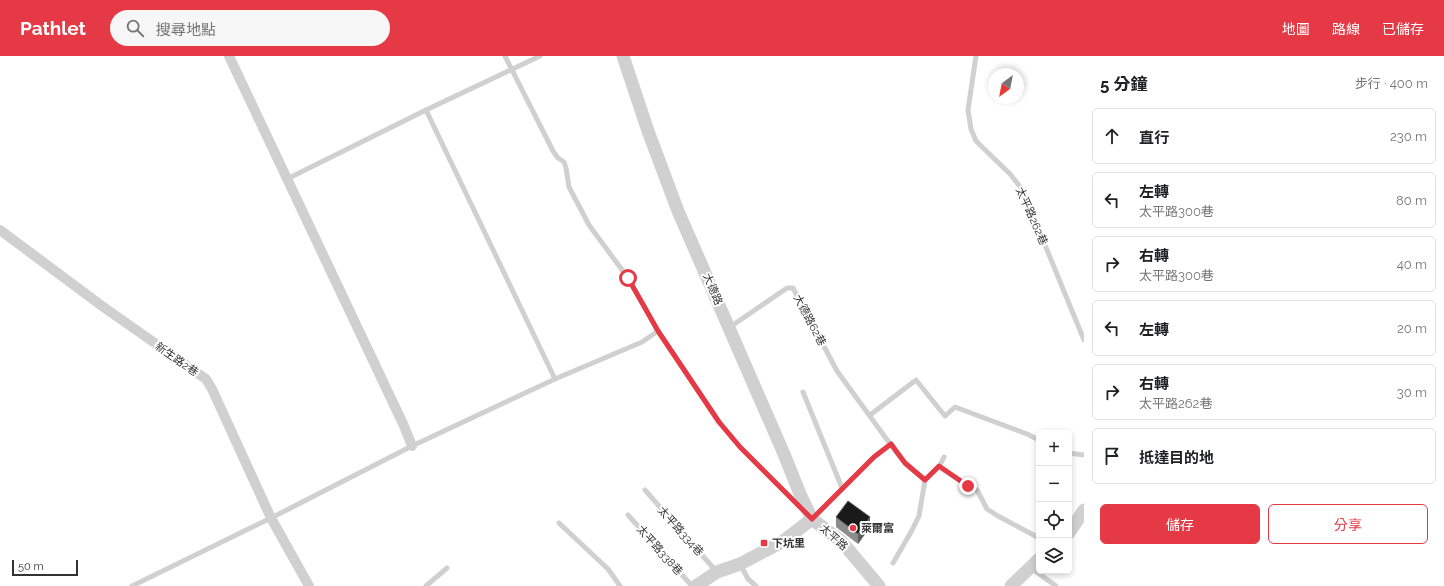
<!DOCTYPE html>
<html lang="zh-TW">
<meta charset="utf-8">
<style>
:root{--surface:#fff;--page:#f6f6f6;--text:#202124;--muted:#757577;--line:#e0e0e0;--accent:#e63946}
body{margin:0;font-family:Raleway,"Noto Sans TC",sans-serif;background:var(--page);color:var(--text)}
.controls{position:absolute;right:12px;bottom:12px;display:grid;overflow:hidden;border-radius:6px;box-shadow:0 2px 6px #0003}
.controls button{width:36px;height:36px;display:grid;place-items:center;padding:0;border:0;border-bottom:1px solid var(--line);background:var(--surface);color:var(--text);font:20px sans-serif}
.compass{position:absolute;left:988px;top:12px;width:36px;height:36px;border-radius:50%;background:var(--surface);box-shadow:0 2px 6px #0003;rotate:212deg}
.scale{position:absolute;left:12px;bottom:10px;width:66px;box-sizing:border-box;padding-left:4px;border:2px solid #333;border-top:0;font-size:11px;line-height:14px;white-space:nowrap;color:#333;-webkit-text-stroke:3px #fff;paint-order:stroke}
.stop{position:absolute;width:12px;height:12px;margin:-9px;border:3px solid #e63946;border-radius:50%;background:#fff}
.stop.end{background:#e63946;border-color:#fff;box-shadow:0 1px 4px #0008}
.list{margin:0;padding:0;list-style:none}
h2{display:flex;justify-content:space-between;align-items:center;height:52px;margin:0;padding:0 16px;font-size:17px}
h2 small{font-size:13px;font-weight:400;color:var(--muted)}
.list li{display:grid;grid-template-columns:26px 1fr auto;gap:12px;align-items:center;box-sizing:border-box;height:56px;margin:0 8px 8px;padding:0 8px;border:1px solid var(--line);border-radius:6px}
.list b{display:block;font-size:15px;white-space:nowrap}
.list p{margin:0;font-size:13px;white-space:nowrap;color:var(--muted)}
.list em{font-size:13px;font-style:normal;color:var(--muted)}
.actions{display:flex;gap:8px;padding:12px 16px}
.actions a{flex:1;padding:9px 0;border:1px solid var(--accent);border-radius:6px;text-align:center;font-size:14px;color:var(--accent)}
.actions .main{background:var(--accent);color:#fff}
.icon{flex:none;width:22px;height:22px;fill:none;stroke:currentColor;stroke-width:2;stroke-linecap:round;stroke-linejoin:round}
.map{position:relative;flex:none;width:1084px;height:530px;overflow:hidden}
header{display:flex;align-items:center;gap:24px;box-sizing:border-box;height:56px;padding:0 20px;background:var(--accent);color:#fff}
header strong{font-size:19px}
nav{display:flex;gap:22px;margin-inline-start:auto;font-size:14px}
.search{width:280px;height:36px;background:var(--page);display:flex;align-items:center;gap:10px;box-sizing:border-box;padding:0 14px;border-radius:22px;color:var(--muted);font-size:15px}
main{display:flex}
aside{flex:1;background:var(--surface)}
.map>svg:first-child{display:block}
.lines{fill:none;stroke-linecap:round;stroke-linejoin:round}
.service{stroke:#d0d0d0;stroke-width:5}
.minor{stroke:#d0d0d0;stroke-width:10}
.tertiary{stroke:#d0d0d0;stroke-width:13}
.wall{fill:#8c8c8c}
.shaded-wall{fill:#5f5f5f}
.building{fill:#1a1a1a;stroke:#5f5f5f}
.route{stroke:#e63946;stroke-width:5}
.poi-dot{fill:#e63946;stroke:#fff;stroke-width:1.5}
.labels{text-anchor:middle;stroke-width:4;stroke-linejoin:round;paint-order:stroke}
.street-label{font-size:11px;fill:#333;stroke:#fff}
.poi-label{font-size:11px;font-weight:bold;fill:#333;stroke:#fff;text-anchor:start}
</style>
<header>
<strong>Pathlet</strong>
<div class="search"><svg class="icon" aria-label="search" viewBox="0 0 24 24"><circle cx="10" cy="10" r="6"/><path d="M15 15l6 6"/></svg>搜尋地點</div>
<nav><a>地圖</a><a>路線</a><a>已儲存</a></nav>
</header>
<main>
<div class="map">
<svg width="1084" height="530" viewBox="0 0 1084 530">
<rect width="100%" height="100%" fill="#fff"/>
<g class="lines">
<g class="service">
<polyline points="505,0 553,95 558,102 564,106 566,112 569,131 589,169 628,222 658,275 719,366 740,391 802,453"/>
<polyline points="976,0 968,54 971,73 976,85 1010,118 1022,133 1084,284"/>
<polyline points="426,54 555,323"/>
<polyline points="287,123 426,54 540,0"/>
<polyline points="730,271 787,232 793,232 837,315 896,396 905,407 925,424"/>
<polyline points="803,336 842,432"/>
<polyline points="870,359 916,324 945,360 955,351 1027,378 1039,384"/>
<polyline points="1069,397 1084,399"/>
<polyline points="939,411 968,430 977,434 987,453 998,460 1039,482"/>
<polyline points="645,434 716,515"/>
<polyline points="628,459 692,530"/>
<polyline points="813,462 874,401 891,388"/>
<polyline points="559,467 608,513 620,530"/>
<polyline points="893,507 911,476 919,460 925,424 939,411 944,401"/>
<polyline points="740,508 748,523 756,530"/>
<polyline points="1031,512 1056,530"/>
<polyline points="132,530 271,462 412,390 555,323 642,286 658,275"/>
<polyline points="426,530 447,512"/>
</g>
<g class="minor">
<polyline points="229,0 404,370 412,390"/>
<polyline points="0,174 102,250 206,323 212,333 271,462 309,530"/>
</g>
<g class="tertiary">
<polyline points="623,0 648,75 678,155 784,398 800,438 812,463 842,486 879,530"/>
<polyline points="1069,477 1084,454"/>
<polyline points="696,530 717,516 740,508 782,486 812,463"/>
<polyline points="1011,530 1039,503"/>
</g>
</g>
<polygon class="wall" points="836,461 870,471 858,488 836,471"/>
<polygon class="shaded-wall" points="870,461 870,471 858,488 858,478"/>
<polygon class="building" points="848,445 870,461 858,478 836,461"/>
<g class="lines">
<polyline class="route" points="628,222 658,275 719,366 740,391 812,463 874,401 891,388 905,407 925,424 939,410 968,430"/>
</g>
<g class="poi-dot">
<circle cx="853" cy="472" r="4"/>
<rect x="760" y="483" width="8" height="8" rx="2"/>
</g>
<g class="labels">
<g class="street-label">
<text transform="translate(1032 160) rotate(66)" y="4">太平路262巷</text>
<text transform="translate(713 233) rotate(67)" y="4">大德路</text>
<text transform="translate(810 264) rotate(62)" y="4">大德路62巷</text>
<text transform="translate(177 303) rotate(35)" y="4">新生路2巷</text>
<text transform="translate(681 475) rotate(48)" y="4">太平路334巷</text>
<text transform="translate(834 481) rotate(41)" y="4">太平路</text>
<text transform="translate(660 494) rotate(48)" y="4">太平路338巷</text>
</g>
<g class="poi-label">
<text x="861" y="476">萊爾富</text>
<text x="772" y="491">下坑里</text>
</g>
</g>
</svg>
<div class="controls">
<button>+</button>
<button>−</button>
<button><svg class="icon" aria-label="locate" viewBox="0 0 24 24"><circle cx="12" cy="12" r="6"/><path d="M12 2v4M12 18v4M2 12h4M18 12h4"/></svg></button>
<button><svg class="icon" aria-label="layers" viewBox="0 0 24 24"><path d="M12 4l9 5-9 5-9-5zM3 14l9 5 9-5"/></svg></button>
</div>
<svg class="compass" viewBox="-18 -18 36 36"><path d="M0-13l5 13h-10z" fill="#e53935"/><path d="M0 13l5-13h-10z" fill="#757577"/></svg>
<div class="scale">50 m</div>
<div class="stop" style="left:628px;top:222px"></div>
<div class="stop end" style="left:968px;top:430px"></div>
</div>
<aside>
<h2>5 分鐘<small>步行 · 400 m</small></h2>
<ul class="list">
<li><svg class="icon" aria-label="ahead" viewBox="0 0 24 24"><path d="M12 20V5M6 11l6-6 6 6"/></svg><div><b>直行</b></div><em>230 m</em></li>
<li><svg class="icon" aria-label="left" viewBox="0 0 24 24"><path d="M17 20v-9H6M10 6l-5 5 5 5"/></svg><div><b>左轉</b><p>太平路300巷</p></div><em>80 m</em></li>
<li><svg class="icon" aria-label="right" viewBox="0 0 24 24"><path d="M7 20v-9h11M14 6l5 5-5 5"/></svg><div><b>右轉</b><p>太平路300巷</p></div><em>40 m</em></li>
<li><svg class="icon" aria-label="left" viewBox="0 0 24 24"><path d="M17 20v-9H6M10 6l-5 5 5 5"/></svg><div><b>左轉</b></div><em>20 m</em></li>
<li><svg class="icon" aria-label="right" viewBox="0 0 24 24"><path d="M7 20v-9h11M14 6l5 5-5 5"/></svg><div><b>右轉</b><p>太平路262巷</p></div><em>30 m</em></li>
<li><svg class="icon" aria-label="arrive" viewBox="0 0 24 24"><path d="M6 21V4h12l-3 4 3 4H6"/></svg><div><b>抵達目的地</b></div></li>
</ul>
<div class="actions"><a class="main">儲存</a><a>分享</a></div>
</aside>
</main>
